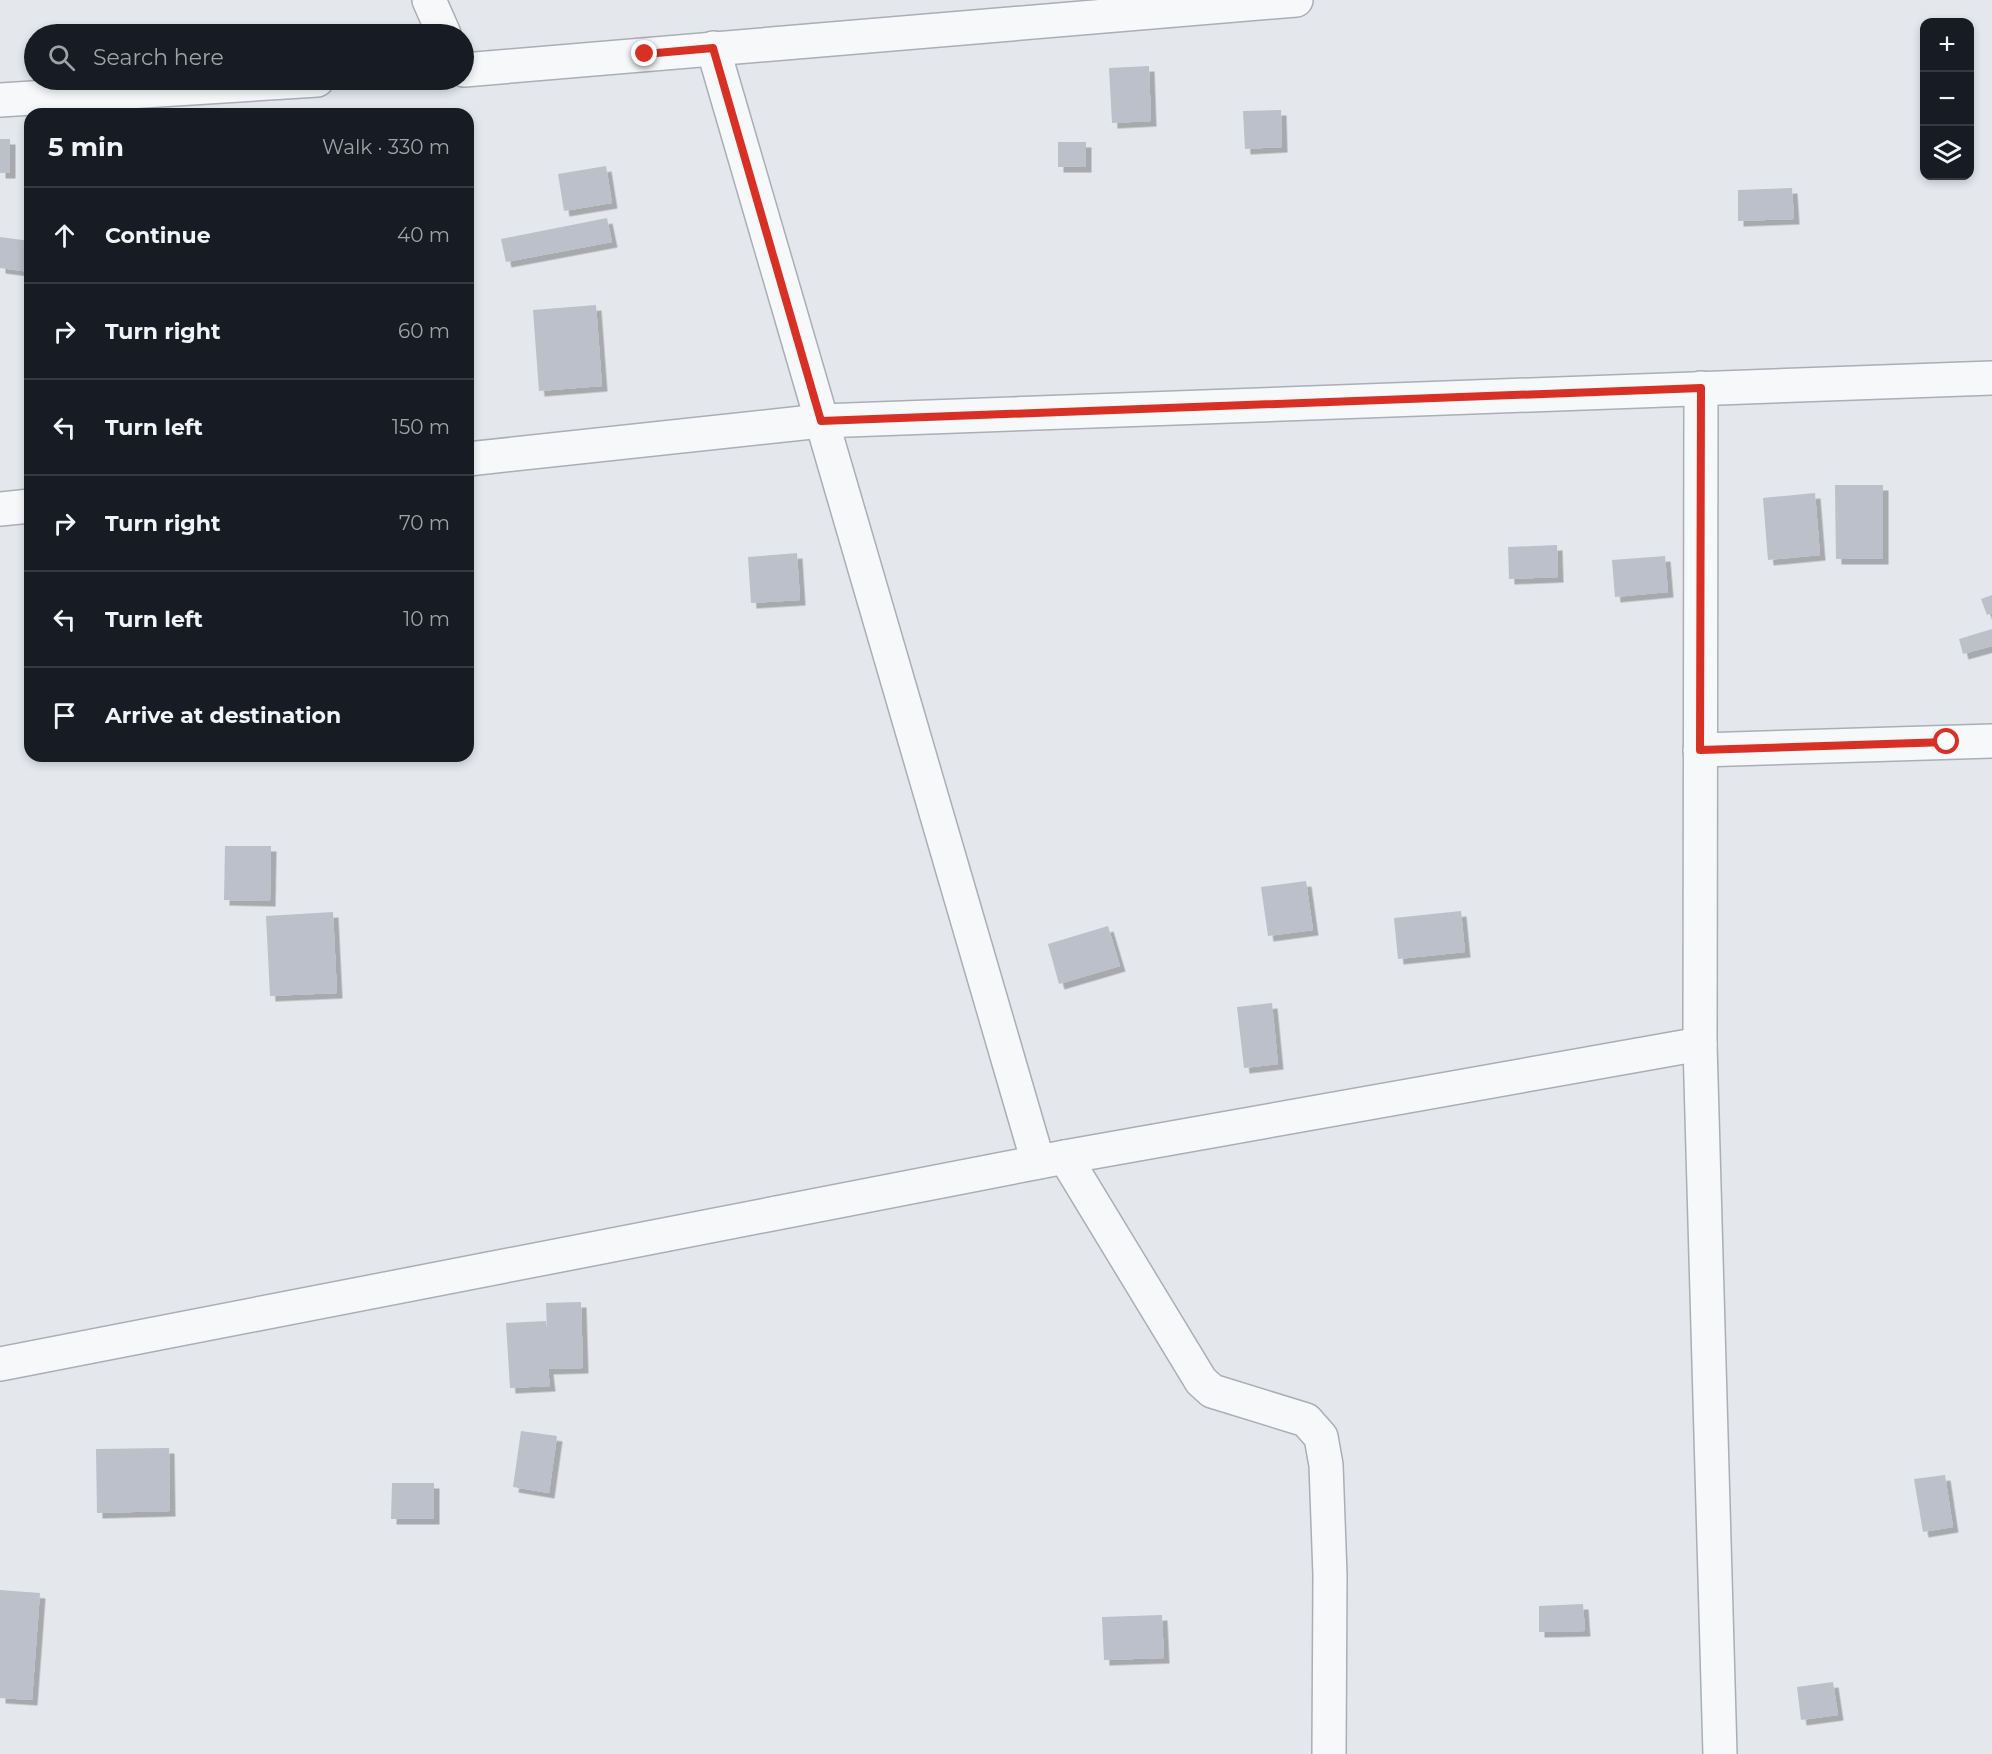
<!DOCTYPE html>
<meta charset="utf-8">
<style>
:root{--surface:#171b24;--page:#20242c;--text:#f1f3f6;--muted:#9ea1a6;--line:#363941}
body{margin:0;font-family:Montserrat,sans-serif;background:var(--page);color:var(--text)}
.controls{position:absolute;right:18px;top:18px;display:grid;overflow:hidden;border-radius:12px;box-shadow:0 3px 9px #0003}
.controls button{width:54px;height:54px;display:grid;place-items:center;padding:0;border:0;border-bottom:2px solid var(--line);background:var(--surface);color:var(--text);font:30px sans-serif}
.stop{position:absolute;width:18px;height:18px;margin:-14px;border:4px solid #d93025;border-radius:50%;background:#fff}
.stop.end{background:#d93025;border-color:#fff;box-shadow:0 2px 6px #0008}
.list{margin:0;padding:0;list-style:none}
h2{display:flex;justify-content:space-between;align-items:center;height:78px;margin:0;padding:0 24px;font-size:26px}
h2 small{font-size:20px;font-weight:400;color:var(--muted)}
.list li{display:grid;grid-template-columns:39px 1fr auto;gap:18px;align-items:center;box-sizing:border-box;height:96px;padding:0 24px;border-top:2px solid var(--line)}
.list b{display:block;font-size:22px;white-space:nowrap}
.list em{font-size:20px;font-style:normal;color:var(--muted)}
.icon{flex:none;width:33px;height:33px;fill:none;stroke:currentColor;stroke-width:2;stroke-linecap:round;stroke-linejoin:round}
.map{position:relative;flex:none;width:1992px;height:1754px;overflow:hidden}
.search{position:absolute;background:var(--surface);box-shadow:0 3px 9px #0003;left:24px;top:24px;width:450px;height:66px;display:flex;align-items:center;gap:15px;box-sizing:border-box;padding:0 21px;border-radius:33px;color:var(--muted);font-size:22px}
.panel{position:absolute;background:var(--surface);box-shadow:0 3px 9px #0003;left:24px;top:108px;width:450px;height:654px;border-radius:18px}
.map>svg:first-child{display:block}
.building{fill:#bbc0ca;filter:url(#shadow)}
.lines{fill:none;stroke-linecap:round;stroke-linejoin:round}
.minor-casing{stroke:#a9aeb7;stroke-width:36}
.minor{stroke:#f7f8fa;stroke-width:33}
.route{stroke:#d93025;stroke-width:8}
</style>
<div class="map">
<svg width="1992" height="1754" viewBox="0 0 1992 1754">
<defs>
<filter id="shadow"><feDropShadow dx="5.5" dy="5.5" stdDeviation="0" flood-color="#0004"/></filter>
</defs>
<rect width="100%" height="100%" fill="#e4e7ec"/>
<g class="building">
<polygon points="1149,66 1151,121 1112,123 1109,68"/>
<polygon points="1281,110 1282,147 1245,149 1243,111"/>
<rect x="0" y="139" width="10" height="34"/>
<rect x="1058" y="142" width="28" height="25"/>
<polygon points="606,166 612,203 564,211 558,174"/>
<polygon points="1792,188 1794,219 1738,221 1738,190"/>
<polygon points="607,218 612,242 506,262 501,239"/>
<polygon points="0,237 30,241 30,272 0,268"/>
<polygon points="596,305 602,386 539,391 533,310"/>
<polygon points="1835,485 1883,485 1883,559 1836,559"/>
<polygon points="1815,493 1820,555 1768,560 1763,498"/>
<polygon points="1557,545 1558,577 1509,579 1508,547"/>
<polygon points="797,553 800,600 751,603 748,557"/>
<polygon points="1665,556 1668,592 1615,597 1612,560"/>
<polygon points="1992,595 1992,613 1987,615 1981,599"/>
<polygon points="1992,629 1992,646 1963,654 1959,639"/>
<polygon points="225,846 271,846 270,901 224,900"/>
<polygon points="1306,881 1313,930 1268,936 1261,887"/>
<polygon points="1461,911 1465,952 1398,959 1394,918"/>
<polygon points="333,912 337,993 270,996 266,916"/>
<polygon points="1108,926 1120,966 1059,984 1048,944"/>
<polygon points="1272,1003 1278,1064 1244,1068 1237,1007"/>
<polygon points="581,1302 583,1368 548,1369 550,1386 510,1388 506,1323 546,1321 547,1334 546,1303"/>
<polygon points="521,1431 557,1436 549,1493 513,1487"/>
<polygon points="169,1448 170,1511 97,1513 96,1449"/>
<polygon points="1945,1475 1953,1527 1923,1532 1914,1479"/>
<polygon points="392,1483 434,1483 434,1519 391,1519"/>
<polygon points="0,1590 40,1593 32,1700 0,1698"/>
<polygon points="1583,1604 1585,1631 1539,1632 1539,1606"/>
<polygon points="1162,1615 1164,1658 1104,1660 1102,1617"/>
<polygon points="1833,1682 1838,1715 1801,1720 1797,1687"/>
</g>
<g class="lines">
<g class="minor-casing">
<g id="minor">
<polyline points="429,0 444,34"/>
<polyline points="713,48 1038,1162"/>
<polyline points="464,70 1296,0"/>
<polyline points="0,100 317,80"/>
<polyline points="1701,388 1700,1044 1720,1754"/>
<polyline points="468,459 821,421 1992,378"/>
<polyline points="0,509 30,506"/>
<polyline points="1700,750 1992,741"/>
<polyline points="1065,1157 1201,1381 1212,1391 1306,1420 1321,1437 1326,1465 1330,1575 1329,1754"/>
<polyline points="0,1364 1065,1157 1700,1044"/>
</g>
</g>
<use href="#minor" class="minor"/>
</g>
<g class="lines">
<polyline class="route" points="645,54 713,48 821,421 1701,388 1700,750 1947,742"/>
</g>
</svg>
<div class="controls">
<button>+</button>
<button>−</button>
<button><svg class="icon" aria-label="layers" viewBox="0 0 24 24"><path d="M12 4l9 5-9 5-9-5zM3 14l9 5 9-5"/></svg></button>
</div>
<div class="stop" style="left:1947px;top:742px"></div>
<div class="stop end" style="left:645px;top:54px"></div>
<div class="search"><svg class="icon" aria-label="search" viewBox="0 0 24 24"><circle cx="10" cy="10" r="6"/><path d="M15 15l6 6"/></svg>Search here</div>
<section class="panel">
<h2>5 min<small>Walk · 330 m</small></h2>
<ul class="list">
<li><svg class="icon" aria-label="ahead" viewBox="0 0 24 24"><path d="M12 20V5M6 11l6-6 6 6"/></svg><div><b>Continue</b></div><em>40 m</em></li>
<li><svg class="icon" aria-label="right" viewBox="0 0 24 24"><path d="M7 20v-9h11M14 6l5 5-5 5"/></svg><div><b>Turn right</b></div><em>60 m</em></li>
<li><svg class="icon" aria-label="left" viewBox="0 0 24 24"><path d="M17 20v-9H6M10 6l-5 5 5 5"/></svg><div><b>Turn left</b></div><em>150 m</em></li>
<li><svg class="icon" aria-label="right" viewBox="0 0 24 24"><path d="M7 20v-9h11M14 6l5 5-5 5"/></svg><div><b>Turn right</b></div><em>70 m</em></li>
<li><svg class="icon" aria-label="left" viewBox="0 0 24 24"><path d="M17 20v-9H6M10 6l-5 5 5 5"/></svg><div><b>Turn left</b></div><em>10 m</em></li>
<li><svg class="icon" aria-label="arrive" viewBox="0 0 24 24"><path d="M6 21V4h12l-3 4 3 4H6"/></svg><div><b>Arrive at destination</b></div></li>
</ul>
</section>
</div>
